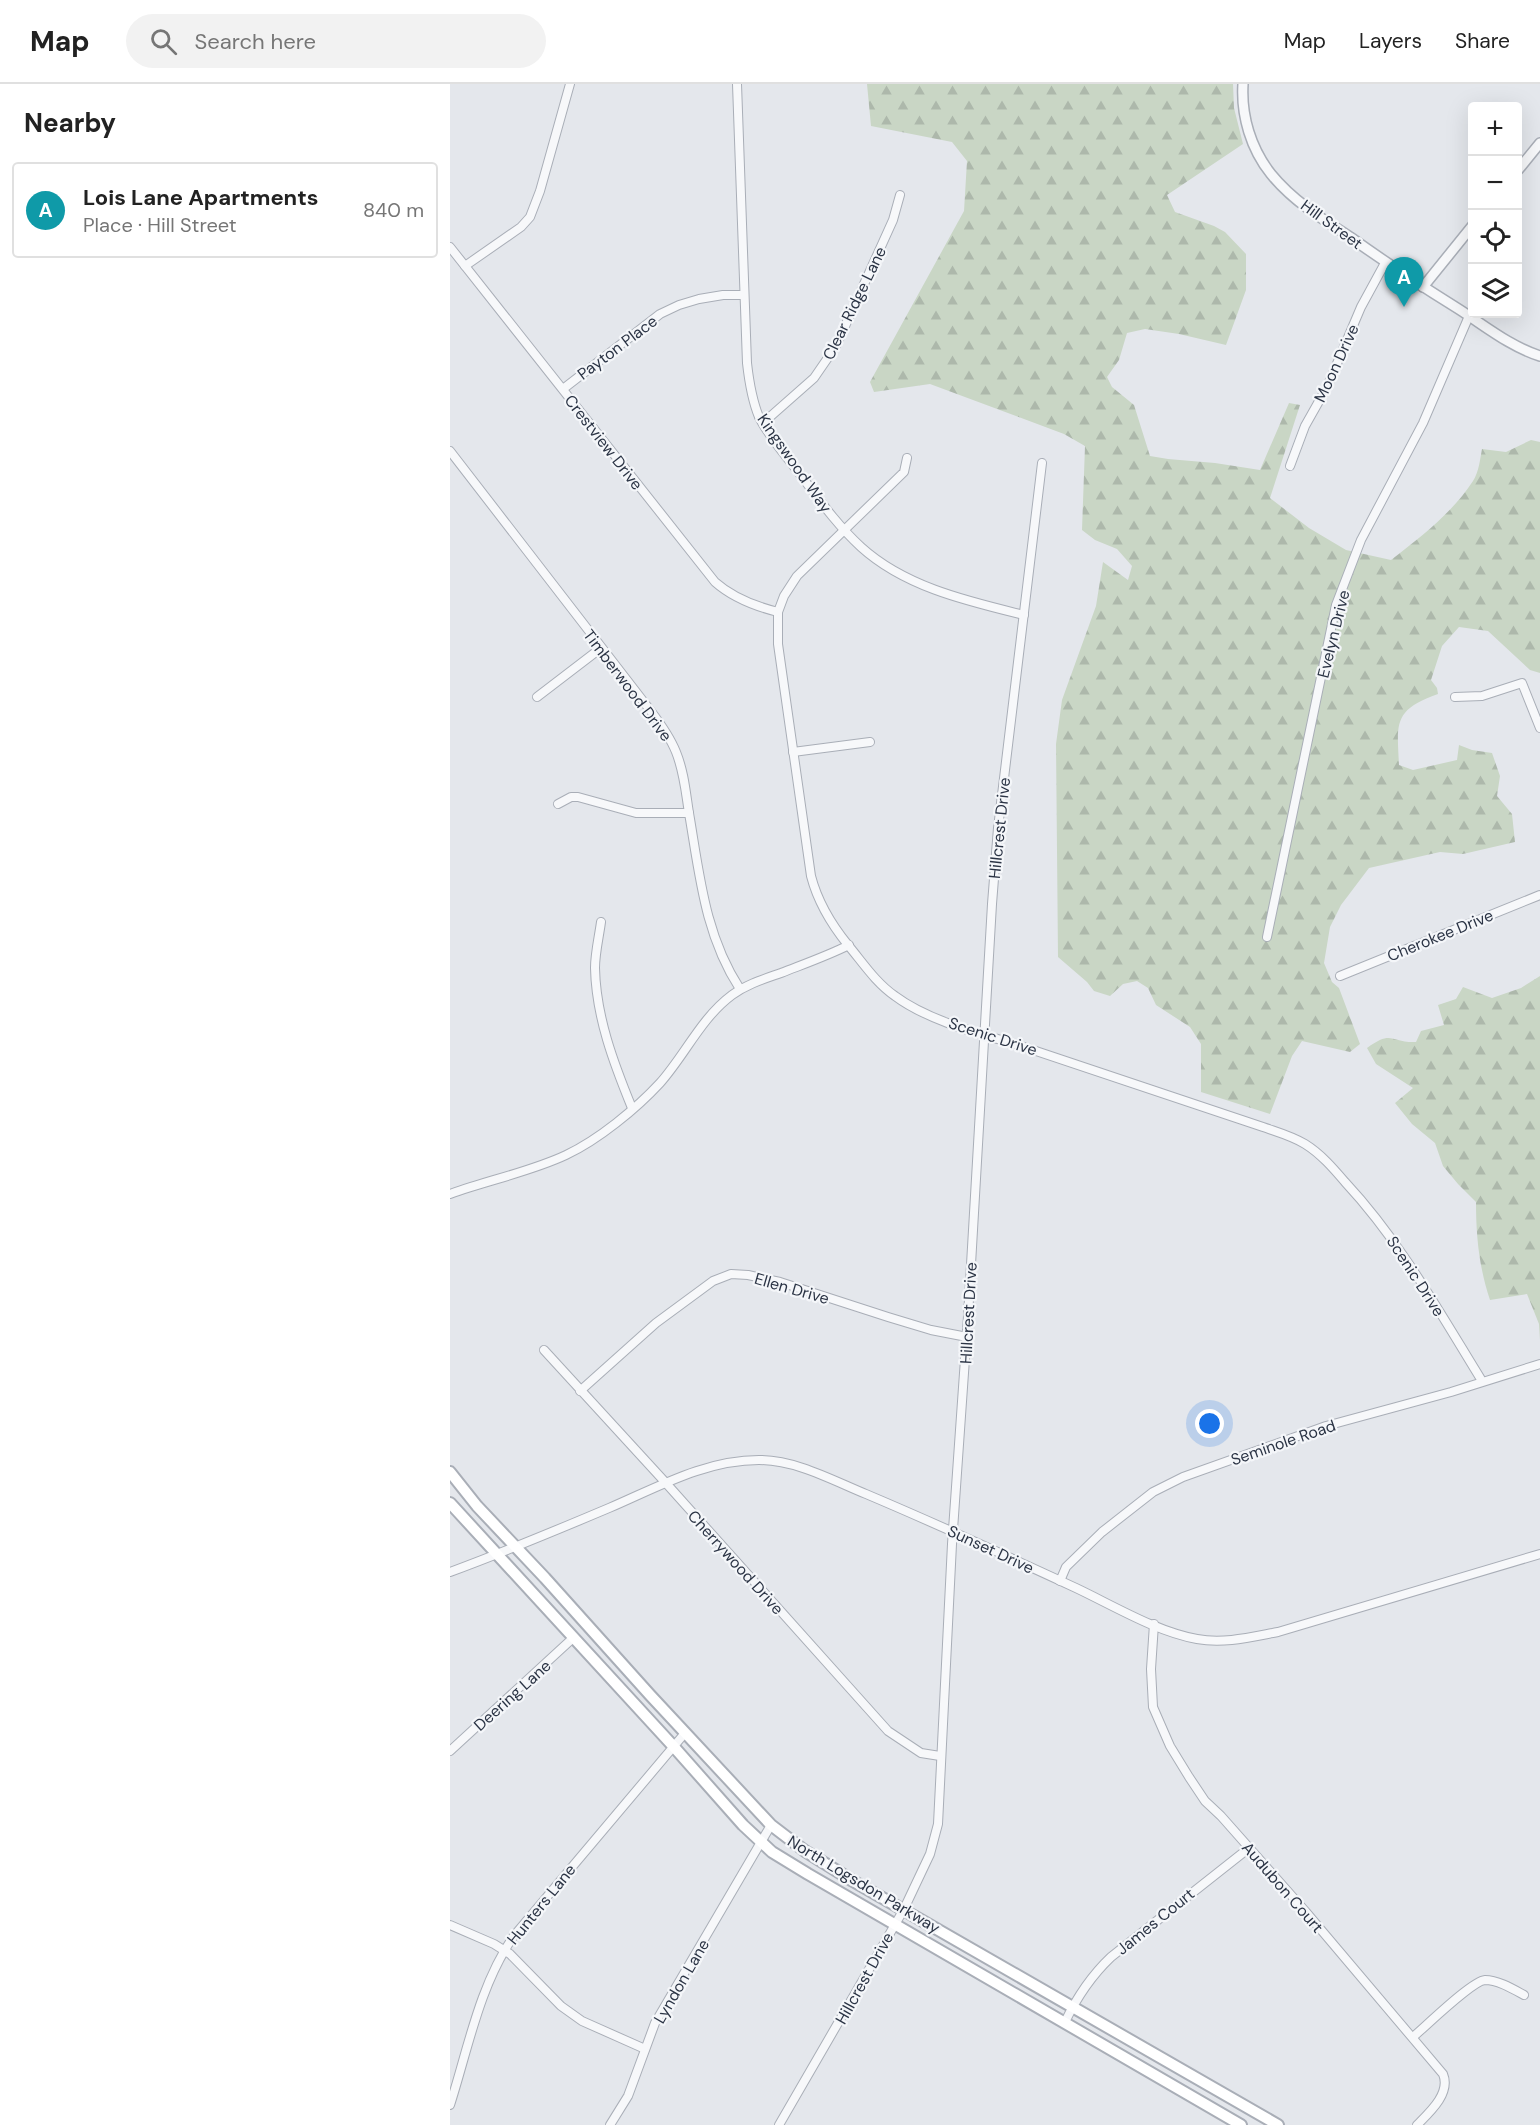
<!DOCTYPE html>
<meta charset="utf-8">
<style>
:root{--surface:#fff;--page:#f2f2f2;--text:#222;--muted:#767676;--line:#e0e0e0;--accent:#7c3aed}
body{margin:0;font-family:"DM Sans",sans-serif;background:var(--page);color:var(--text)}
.controls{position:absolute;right:18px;top:18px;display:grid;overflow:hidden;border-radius:6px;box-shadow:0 6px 24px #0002}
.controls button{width:54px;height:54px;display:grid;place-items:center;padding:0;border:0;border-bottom:2px solid var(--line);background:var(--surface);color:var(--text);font:30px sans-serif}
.you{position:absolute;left:760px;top:1340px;width:21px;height:21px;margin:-15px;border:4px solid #fff;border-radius:50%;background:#1a73e8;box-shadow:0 0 0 9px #1a73e833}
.badge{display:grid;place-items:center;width:39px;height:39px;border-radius:50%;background:var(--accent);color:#fff;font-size:20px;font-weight:700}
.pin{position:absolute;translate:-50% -50px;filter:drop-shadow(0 2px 3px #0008)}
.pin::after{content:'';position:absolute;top:32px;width:21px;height:18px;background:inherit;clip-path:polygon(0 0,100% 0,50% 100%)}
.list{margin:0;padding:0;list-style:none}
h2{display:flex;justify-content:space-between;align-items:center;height:78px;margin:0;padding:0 24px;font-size:26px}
h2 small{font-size:20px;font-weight:400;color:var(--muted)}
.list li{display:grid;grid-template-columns:39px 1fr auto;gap:18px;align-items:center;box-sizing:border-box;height:96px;margin:0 12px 12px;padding:0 12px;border:2px solid var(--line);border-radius:6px}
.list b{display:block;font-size:22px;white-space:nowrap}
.list p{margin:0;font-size:20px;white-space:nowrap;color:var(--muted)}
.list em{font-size:20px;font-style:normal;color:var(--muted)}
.icon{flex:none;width:33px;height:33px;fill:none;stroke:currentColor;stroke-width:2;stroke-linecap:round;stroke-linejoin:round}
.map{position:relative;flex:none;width:1090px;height:2041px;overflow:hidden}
header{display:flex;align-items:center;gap:36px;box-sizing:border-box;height:84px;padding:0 30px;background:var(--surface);border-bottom:2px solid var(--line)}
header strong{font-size:28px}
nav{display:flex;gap:33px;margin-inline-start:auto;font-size:21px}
.search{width:420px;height:54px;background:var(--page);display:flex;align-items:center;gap:15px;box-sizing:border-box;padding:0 21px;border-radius:33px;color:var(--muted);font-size:22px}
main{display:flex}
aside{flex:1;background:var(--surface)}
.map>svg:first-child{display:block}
.forest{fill:url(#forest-firs)}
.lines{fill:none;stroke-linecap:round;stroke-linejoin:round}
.minor-casing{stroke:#a9aeb7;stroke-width:10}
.tertiary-casing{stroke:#a9aeb7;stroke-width:12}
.secondary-casing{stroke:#a9aeb7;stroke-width:14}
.minor{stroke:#f7f8fa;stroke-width:8}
.tertiary{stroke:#f7f8fa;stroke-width:9}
.secondary{stroke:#fff;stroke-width:10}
.labels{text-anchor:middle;stroke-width:4.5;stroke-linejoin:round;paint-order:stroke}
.street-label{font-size:16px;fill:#2b3445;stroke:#f4f6f9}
</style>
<header>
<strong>Map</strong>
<div class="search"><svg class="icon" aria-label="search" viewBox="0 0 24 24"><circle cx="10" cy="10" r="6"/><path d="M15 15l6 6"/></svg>Search here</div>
<nav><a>Map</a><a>Layers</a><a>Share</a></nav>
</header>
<main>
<aside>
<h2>Nearby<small></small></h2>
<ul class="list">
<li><span class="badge" style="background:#0f9aa8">A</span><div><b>Lois Lane Apartments</b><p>Place · Hill Street</p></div><em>840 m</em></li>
</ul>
</aside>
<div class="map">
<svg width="1090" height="2041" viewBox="0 0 1090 2041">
<defs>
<pattern id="forest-firs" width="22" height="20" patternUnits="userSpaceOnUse" patternTransform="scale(1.5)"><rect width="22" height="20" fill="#c9d6c5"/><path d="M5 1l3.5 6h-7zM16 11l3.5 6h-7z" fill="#adb8ab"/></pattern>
</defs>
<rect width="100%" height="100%" fill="#e4e7ec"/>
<g class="forest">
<path d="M417,0H783L784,24L793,60L717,111L725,128L764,142L775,148L796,170V206L776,261L729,250L695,245L677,249L669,276L657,293L662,303L684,321L700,372L718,375L765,379L810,386L839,319L850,321L820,414L859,444L896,466L941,476C971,453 1003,428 1023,397C1029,388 1030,375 1032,365L1056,368L1081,356L1090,358V589L1080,586L1038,547L1009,543L992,562L981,596L987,604L988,610C943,626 947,639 949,681L963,686L1007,676L1009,661L1022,666L1042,669L1050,692L1047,712L1062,730L1065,758L1013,770L990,768L919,784L891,821L880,843L874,879L882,898L889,904L910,960L900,968L852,957L842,972L820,1030L751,1008V960L740,943L706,921L698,904L687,897L673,900L660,912L644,907L637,898L608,873L606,660L612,616L646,522L653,478L678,496L682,482L667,465L645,456L632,446L635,362L614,350L480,300L424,308L420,298L514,127L517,77L502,58L421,42Z"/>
<path d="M1090,892V1256L1089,1240L1077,1210L1040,1216C1029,1183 1026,1152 1026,1118L1008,1100L993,1082L985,1059L962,1040L945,1019L963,1004L926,980L917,964C943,945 940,959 966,958L971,947L994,941L988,921L1006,915L1013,903L1042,914L1071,904Z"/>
</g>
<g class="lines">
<g class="minor-casing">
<g id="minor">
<path d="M287,0L297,279C299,297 302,316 309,333C319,353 336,372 349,389C368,414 387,441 411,463C455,503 517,517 574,531"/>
<path d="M0,163L265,498C283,514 304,522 328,528"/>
<polyline points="15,182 71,143 80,133 90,107 120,0"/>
<polyline points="113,305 210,230 229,221 249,215 273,211 294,211"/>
<polyline points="313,339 364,294 386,262 443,136 450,111"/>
<path d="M0,367L200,626C210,639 220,653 226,668C235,690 236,713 240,735C250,795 256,853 290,905"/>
<path d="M457,374L454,388L347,492L334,512L328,528V560L361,792C368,819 381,840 398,861C413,879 426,899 445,912C477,936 527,949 565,960L813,1043C827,1048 842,1052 855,1060C871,1070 883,1084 895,1098C950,1157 990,1229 1032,1297"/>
<polyline points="840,382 855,342 877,303 911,223 935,179"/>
<polyline points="87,613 151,564"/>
<polyline points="1005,613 1032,612 1072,599 1090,644"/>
<polyline points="343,668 420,658"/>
<polyline points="108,720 121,713 128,713 186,729 239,729"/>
<path d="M151,838C149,853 145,869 145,884C146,933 164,980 182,1024"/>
<polyline points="817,853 886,521 911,456 973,339 1019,232"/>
<polyline points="890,892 1090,811"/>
<path d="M0,1110C38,1096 80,1088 116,1071C148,1056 186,1025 210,999C235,971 251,934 282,911C297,900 314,895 331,889C354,880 377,872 399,861"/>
<polyline points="94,1266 215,1398 438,1647 471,1669 490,1672"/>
<polyline points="130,1307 206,1239 263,1197 281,1190 298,1191 330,1198 438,1233 481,1246 517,1253"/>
<path d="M0,1488C54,1468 107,1446 159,1424C208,1403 255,1376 309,1376C346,1376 382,1396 416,1410C487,1440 557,1472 626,1504C664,1522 707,1548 747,1555C774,1560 801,1553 828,1548L1090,1470"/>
<polyline points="610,1497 616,1483 652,1448 703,1408 733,1393 876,1342 1001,1308 1090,1280"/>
<path d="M704,1540L701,1585L703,1623L720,1662L739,1693L755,1717L771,1732L856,1828L993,1990C1001,2009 980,2028 967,2041"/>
<polyline points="0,1667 123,1554"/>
<polyline points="0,1841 44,1860 60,1870 111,1922 132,1937 195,1965"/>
<path d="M615,1938C626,1915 642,1891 661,1873L799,1764"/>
<path d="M963,1953C976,1942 1022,1897 1035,1896C1048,1896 1063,1905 1074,1911"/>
<path d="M0,2021C18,1965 29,1903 63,1853L235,1649"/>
<polyline points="160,2041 178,2012 205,1939 321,1741"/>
<polyline points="329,2041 454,1825 480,1770 488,1740 502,1460 518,1232 542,820 548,744 592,379"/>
</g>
</g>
<g class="tertiary-casing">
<g id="tertiary">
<path d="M793,0C791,32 801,65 821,90C842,116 872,135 900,153C935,178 970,201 1007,224C1034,241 1059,262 1090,272"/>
<polyline points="1068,86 1090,59"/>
<polyline points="973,203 1023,141"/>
</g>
</g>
<g class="secondary-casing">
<g id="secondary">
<polyline points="0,1388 27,1422 95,1494 200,1611 321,1741 355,1767 403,1797 828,2041"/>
<polyline points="0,1419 224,1663 293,1741 322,1768 358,1790 791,2041"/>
</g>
</g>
<use href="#minor" class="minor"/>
<use href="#tertiary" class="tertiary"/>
<use href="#secondary" class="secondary"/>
</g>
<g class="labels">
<g class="street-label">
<text transform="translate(882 140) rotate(36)" y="6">Hill Street</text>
<text transform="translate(404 219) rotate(-64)" y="6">Clear Ridge Lane</text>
<text transform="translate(167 263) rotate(-37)" y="6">Payton Place</text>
<text transform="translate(886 279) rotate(-65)" y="6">Moon Drive</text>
<text transform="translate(154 358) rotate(52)" y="6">Crestview Drive</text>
<text transform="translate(345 379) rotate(55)" y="6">Kingswood Way</text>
<text transform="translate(883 550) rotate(-76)" y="6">Evelyn Drive</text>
<text transform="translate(178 601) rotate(53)" y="6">Timberwood Drive</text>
<text transform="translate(549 744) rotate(-84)" y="6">Hillcrest Drive</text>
<text transform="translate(990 851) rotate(-22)" y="6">Cherokee Drive</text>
<text transform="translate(543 952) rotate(18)" y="6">Scenic Drive</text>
<text transform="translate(966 1192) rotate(57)" y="6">Scenic Drive</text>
<text transform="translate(342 1204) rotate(16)" y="6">Ellen Drive</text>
<text transform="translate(518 1229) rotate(-87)" y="6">Hillcrest Drive</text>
<text transform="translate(833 1358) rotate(-19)" y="6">Seminole Road</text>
<text transform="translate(541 1465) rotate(25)" y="6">Sunset Drive</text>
<text transform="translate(286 1478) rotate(48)" y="6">Cherrywood Drive</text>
<text transform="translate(62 1611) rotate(-42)" y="6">Deering Lane</text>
<text transform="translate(414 1800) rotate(31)" y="6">North Logsdon Parkway</text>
<text transform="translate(833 1803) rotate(49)" y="6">Audubon Court</text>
<text transform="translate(91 1820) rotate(-51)" y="6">Hunters Lane</text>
<text transform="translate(705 1837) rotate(-39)" y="6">James Court</text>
<text transform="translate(414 1894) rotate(-61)" y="6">Hillcrest Drive</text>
<text transform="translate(231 1897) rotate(-60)" y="6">Lyndon Lane</text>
</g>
</g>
</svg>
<div class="controls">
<button>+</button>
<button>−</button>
<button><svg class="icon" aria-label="locate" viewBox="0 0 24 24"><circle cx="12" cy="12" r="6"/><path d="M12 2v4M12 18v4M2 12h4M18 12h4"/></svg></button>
<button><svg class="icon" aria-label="layers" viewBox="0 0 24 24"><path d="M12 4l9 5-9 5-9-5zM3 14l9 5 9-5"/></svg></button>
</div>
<div class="you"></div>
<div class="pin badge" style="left:954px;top:223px;background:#0f9aa8">A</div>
</div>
</main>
